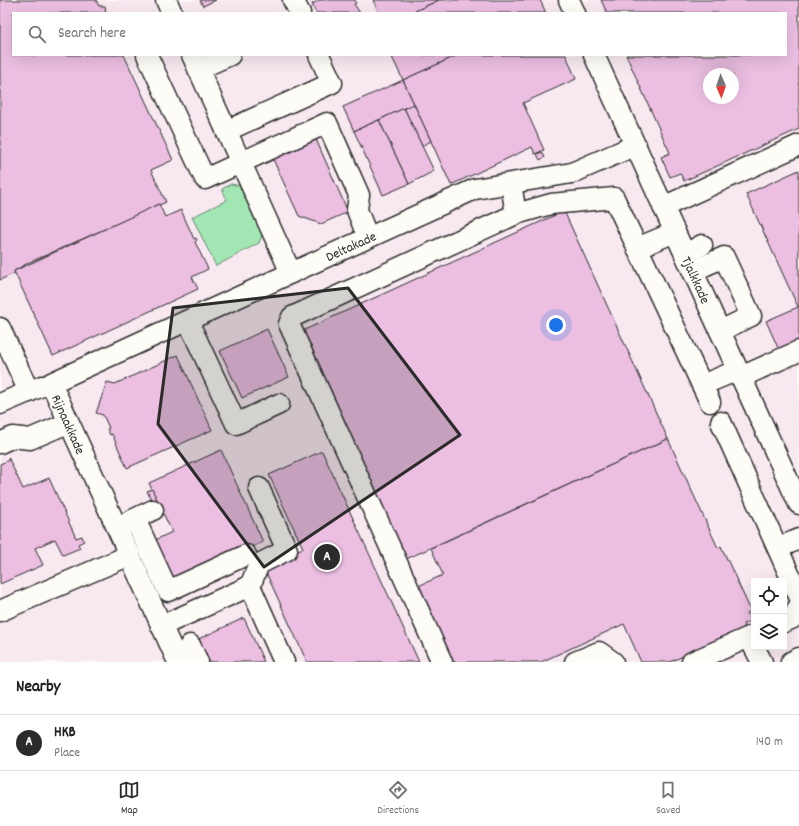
<!DOCTYPE html>
<style>
:root{--surface:#fff;--page:#f2f2f2;--text:#202124;--muted:#757577;--line:#e0e0e0;--accent:#2b2b2b}
body{margin:0;font-family:Dekko,sans-serif;background:var(--page);color:var(--text)}
.controls{position:absolute;right:12px;bottom:12px;display:grid;overflow:hidden;border-radius:0px;box-shadow:0 4px 16px #0002}
.controls button{width:36px;height:36px;display:grid;place-items:center;padding:0;border:0;border-bottom:1px solid var(--line);background:var(--surface);color:var(--text);font:20px sans-serif}
.compass{position:absolute;left:703px;top:68px;width:36px;height:36px;border-radius:50%;background:var(--surface);box-shadow:0 4px 16px #0002;rotate:178deg}
.you{position:absolute;left:556px;top:325px;width:14px;height:14px;margin:-10px;border:3px solid #fff;border-radius:50%;background:#1a73e8;box-shadow:0 0 0 6px #1a73e833}
.badge{display:grid;place-items:center;width:26px;height:26px;border-radius:50%;background:var(--accent);color:#fff;font-size:13px;font-weight:700}
.pin{position:absolute;translate:-50% -50%;border:2px solid #fff;box-shadow:0 1px 4px #0006}
.list{margin:0;padding:0;list-style:none}
h2{display:flex;justify-content:space-between;align-items:center;height:52px;margin:0;padding:0 16px;font-size:17px}
h2 small{font-size:13px;font-weight:400;color:var(--muted)}
.list li{display:grid;grid-template-columns:26px 1fr auto;gap:12px;align-items:center;box-sizing:border-box;height:56px;padding:0 16px;border-top:1px solid var(--line)}
.list b{display:block;font-size:15px;white-space:nowrap}
.list p{margin:0;font-size:13px;white-space:nowrap;color:var(--muted)}
.list em{font-size:13px;font-style:normal;color:var(--muted)}
.icon{flex:none;width:22px;height:22px;fill:none;stroke:currentColor;stroke-width:2;stroke-linecap:round;stroke-linejoin:round}
.map{position:relative;flex:none;width:799px;height:662px;overflow:hidden}
.search{position:absolute;background:var(--surface);box-shadow:0 4px 16px #0002;left:12px;right:12px;top:12px;height:44px;display:flex;align-items:center;gap:10px;box-sizing:border-box;padding:0 14px;border-radius:0px;color:var(--muted);font-size:15px}
.sheet{height:108px;background:var(--surface)}
nav{display:flex;justify-content:space-around;align-items:center;box-sizing:border-box;height:56px;border-top:1px solid var(--line);background:var(--surface);font-size:11px;color:var(--muted)}
nav a{display:grid;justify-items:center;gap:2px}
nav .on{color:var(--accent)}
.map>svg:first-child{display:block}
.built{fill:#f8e9f1;fill-rule:evenodd}
.green{fill:#a2e7b3;stroke:#66896f}
.building{fill:#ebbee2;stroke:#2b2b2b;fill-rule:evenodd}
.lines{fill:none;stroke-linecap:round;stroke-linejoin:round}
.minor-casing{stroke:#2b2b2b;stroke-width:23}
.minor{stroke:#fdfcf7;stroke-width:20}
.marked{fill:#2b2b2b;fill-opacity:0.2;stroke:#2b2b2b;stroke-width:3;stroke-linejoin:round}
.labels{text-anchor:middle;stroke-width:3;stroke-linejoin:round;paint-order:stroke}
.street-label{font-size:14px;fill:#2b2b2b;stroke:#fdfcf7}
</style>
<div class="map">
<svg width="799" height="662" viewBox="0 0 799 662">
<rect width="100%" height="100%" fill="#fdfcf7"/>
<filter id="ink" filterUnits="userSpaceOnUse"><feTurbulence type="fractalNoise" baseFrequency=".025" numOctaves="2"/><feDisplacementMap in="SourceGraphic" scale="8" xChannelSelector="R" yChannelSelector="G"/><feConvolveMatrix kernelMatrix="1 2 1 2 8 2 1 2 1" color-interpolation-filters="sRGB"/></filter>
<g filter="url(#ink)">
<path class="built" d="M0,0H799V662H0ZM13,13H786V55H13ZM709,74H733V98H709ZM754,581H784V647H754Z"/>
<polygon class="green" points="231,184 241,186 263,232 259,243 216,266 192,217 227,200 222,189"/>
<g class="building">
<polygon points="0,0 96,0 99,6 105,6 106,13 13,13 13,55 124,55 173,160 151,170 166,202 28,263 14,271 15,273 0,280"/>
<polygon points="200,0 216,0 203,6"/>
<polygon points="320,0 355,0 356,3 354,4 360,13 316,13 312,4"/>
<polygon points="373,0 439,0 411,13 379,13"/>
<polygon points="439,0 540,0 546,13 411,13"/>
<path d="M601,0H799V129L684,181L680,173L670,177L661,157L670,153L626,55H786V13H607ZM709,74H733V98H709Z"/>
<polygon points="391,55 458,55 403,80"/>
<polygon points="458,55 566,55 576,79 523,103 544,150 535,154 532,147 451,185 403,80"/>
<polygon points="403,80 414,104 354,131 343,107"/>
<polygon points="414,104 431,141 422,146 404,108"/>
<polygon points="404,108 434,171 409,184 379,120"/>
<polygon points="379,120 409,184 383,195 354,131"/>
<polygon points="315,137 348,212 321,224 299,216 272,157"/>
<polygon points="542,152 545,157 540,160 537,154"/>
<polygon points="799,170 799,341 779,350 766,321 798,307 746,194"/>
<polygon points="159,204 165,217 181,210 194,239 196,238 197,240 195,242 208,269 192,277 198,289 53,356 14,271"/>
<polygon points="564,211 668,439 404,560 300,332"/>
<polygon points="267,329 289,377 242,398 220,351"/>
<polygon points="178,355 212,430 127,468 112,434 110,435 107,429 109,428 103,415 96,413 107,382 115,384"/>
<polygon points="668,439 718,548 721,546 751,611 747,613 751,621 743,624 745,628 670,662 641,662 624,624 541,662 451,662 416,587 443,575 431,548"/>
<polygon points="221,450 263,542 170,585 151,542 172,532 149,483"/>
<polygon points="322,451 419,662 307,662 263,566 303,548 269,475"/>
<polygon points="8,457 23,489 49,478 76,538 82,536 84,541 78,544 80,548 63,555 55,539 35,548 43,565 0,584 0,464 9,460"/>
<polygon points="152,489 162,510 157,512 147,491"/>
<polygon points="244,618 264,662 204,662 194,641"/>
</g>
<g class="lines">
<g class="minor-casing">
<g id="minor">
<polyline points="166,0 172,13"/>
<polyline points="293,0 300,13"/>
<polyline points="569,0 575,13"/>
<polyline points="147,55 205,179 327,123 359,195 357,210 368,238"/>
<path id="s1" d="M192,55L291,273L475,189L572,173L636,145"/>
<path id="s2" d="M594,55L799,504"/>
<polyline points="198,69 230,55"/>
<polyline points="226,131 332,83 319,55"/>
<polyline points="663,207 799,145"/>
<polyline points="516,214 551,204 614,198 710,402"/>
<polyline points="637,248 675,232"/>
<polyline points="685,254 702,245"/>
<polyline points="693,271 724,257 751,316 720,331"/>
<polyline points="188,321 236,424 279,404"/>
<polyline points="0,328 29,392"/>
<polyline points="741,377 799,351"/>
<polyline points="702,385 738,370"/>
<polyline points="0,404 42,386"/>
<polyline points="721,422 799,596"/>
<polyline points="0,443 13,437 30,439 68,423"/>
<polyline points="135,519 168,591 246,555"/>
<polyline points="124,524 153,510"/>
<polyline points="778,548 799,539"/>
<polyline points="250,586 259,564 287,550 259,488"/>
<polyline points="0,611 130,555"/>
<polyline points="784,622 793,618 799,606"/>
<polyline points="161,626 250,586 284,662"/>
<polyline points="190,645 198,662"/>
<polyline points="754,647 762,662"/>
<polyline points="178,662 51,383 291,273"/>
<polyline points="442,662 289,324 292,317 516,214 511,184"/>
<polyline points="575,662 599,652 613,662"/>
<polyline points="692,662 754,635"/>
<polyline points="791,662 799,658"/>
</g>
</g>
<use href="#minor" class="minor"/>
</g>
</g>
<path class="marked" d="M348,288L460,435L264,567L158,424L173,308Z"/>
<g class="labels">
<g class="street-label">
<text dy="5" stroke="none"><textPath href="#s1" startOffset="305">Deltakade</textPath></text>
<text dy="5" stroke="none"><textPath href="#s2" startOffset="247">Tjalkkade</textPath></text>
<text transform="translate(69 424) rotate(66)" y="5">Rijnaakkade</text>
</g>
</g>
</svg>
<div class="controls">
<button><svg class="icon" aria-label="locate" viewBox="0 0 24 24"><circle cx="12" cy="12" r="6"/><path d="M12 2v4M12 18v4M2 12h4M18 12h4"/></svg></button>
<button><svg class="icon" aria-label="layers" viewBox="0 0 24 24"><path d="M12 4l9 5-9 5-9-5zM3 14l9 5 9-5"/></svg></button>
</div>
<svg class="compass" viewBox="-18 -18 36 36"><path d="M0-13l5 13h-10z" fill="#e53935"/><path d="M0 13l5-13h-10z" fill="#757577"/></svg>
<div class="you"></div>
<div class="pin badge" style="left:327px;top:557px">A</div>
<div class="search"><svg class="icon" aria-label="search" viewBox="0 0 24 24"><circle cx="10" cy="10" r="6"/><path d="M15 15l6 6"/></svg>Search here</div>
</div>
<section class="sheet">
<h2>Nearby<small></small></h2>
<ul class="list">
<li><span class="badge">A</span><div><b>HKB</b><p>Place</p></div><em>140 m</em></li>
</ul>
</section>
<nav>
<a class="on"><svg class="icon" aria-label="map" viewBox="0 0 24 24"><path d="M3 6l6-2 6 2 6-2v14l-6 2-6-2-6 2zM9 4v14M15 6v14"/></svg>Map</a>
<a><svg class="icon" aria-label="directions" viewBox="0 0 24 24"><path d="M12 3l9 9-9 9-9-9zM9 14v-3h6M13 9l2 2-2 2"/></svg>Directions</a>
<a><svg class="icon" aria-label="saved" viewBox="0 0 24 24"><path d="M7 4h10v16l-5-4-5 4z"/></svg>Saved</a>
</nav>
